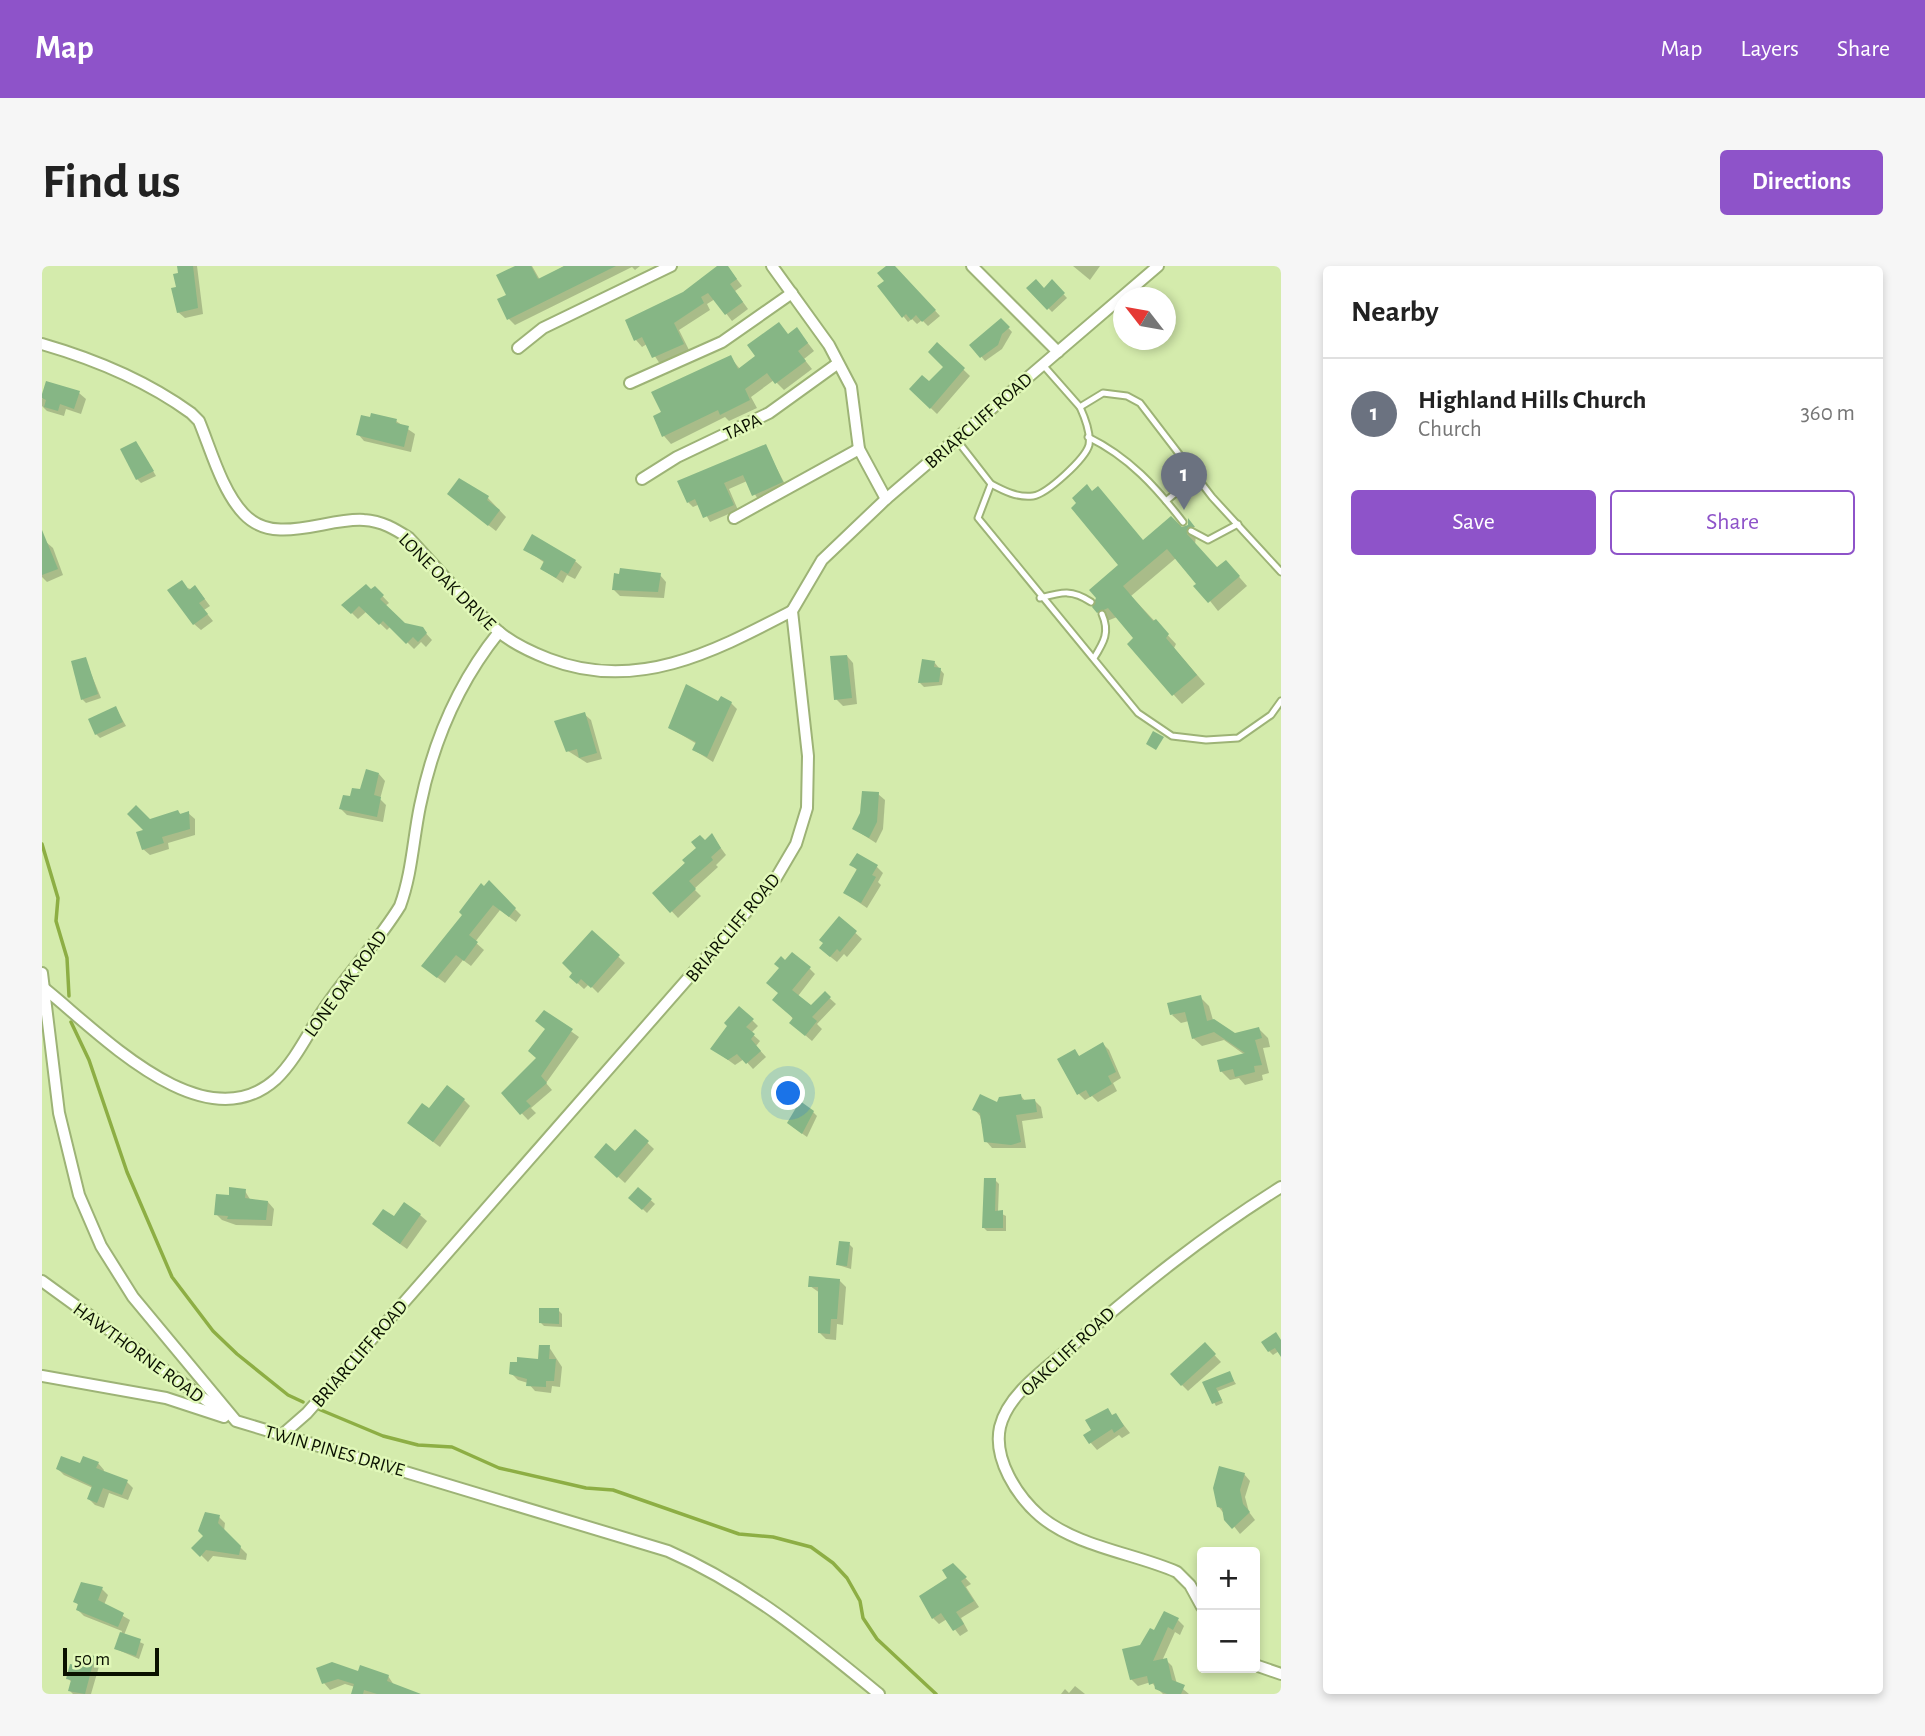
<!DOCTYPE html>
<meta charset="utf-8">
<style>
:root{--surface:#fff;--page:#f6f6f6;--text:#222;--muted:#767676;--line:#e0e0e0;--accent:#8e53c9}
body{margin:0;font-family:"Alegreya Sans",sans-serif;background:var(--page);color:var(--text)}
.controls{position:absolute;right:21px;bottom:21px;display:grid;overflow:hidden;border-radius:7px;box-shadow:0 4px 10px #0003}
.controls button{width:63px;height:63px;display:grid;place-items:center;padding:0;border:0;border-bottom:2px solid var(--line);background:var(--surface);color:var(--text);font:35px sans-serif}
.compass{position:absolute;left:1071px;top:21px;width:63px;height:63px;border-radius:50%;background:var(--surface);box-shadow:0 4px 10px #0003;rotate:301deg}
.scale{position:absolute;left:21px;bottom:18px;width:96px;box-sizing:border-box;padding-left:7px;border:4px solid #0a1100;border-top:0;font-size:19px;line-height:24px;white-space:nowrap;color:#0a1100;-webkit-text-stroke:5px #e1f8b9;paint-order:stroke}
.you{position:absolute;left:747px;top:828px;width:24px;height:24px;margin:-18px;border:5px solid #fff;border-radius:50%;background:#1a73e8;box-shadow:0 0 0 10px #1a73e833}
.badge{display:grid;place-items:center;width:46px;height:46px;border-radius:50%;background:var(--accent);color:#fff;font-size:23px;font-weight:700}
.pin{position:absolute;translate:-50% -58px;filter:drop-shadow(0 2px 4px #0008)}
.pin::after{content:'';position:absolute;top:37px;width:24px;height:21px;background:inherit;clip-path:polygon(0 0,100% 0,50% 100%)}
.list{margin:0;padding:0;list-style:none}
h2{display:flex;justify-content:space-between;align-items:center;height:91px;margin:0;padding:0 28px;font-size:30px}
h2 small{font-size:23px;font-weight:400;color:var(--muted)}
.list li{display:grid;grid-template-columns:46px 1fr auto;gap:21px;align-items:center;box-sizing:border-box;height:112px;padding:0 28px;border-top:2px solid var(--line)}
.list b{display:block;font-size:26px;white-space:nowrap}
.list p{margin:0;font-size:23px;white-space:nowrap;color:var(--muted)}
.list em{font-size:23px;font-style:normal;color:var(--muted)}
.actions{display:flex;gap:14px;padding:21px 28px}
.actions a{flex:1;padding:16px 0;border:2px solid var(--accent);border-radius:7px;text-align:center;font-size:24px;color:var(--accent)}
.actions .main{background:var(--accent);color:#fff}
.map{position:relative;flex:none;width:1239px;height:1428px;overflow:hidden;border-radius:7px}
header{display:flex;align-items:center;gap:42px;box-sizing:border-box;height:98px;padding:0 35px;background:var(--accent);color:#fff}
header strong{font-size:33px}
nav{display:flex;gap:38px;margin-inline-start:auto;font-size:24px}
.intro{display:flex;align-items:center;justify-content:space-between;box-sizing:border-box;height:168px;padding:0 42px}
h1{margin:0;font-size:49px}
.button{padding:18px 32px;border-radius:7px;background:var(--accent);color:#fff;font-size:24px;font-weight:700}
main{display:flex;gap:42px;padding:0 42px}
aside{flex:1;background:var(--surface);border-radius:7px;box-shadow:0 4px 10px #0003}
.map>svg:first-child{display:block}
.shadow{fill:#0003}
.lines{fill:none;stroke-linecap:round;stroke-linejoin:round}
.stream{stroke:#8dae44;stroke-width:3.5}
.building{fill:#86b685}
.lane-casing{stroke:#9db376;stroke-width:9}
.street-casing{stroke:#9db376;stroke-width:14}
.lane{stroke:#fff;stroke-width:5}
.street{stroke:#fff;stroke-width:10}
.labels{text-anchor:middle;stroke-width:5;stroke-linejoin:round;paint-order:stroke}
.street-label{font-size:19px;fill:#0a1100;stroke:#e1f8b9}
</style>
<header>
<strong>Map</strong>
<nav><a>Map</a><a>Layers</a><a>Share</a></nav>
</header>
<div class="intro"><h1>Find us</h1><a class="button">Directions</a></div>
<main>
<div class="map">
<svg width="1239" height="1428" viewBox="0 0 1239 1428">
<rect width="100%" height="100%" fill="#d4ebac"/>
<g class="shadow">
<polygon points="137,0 155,0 161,48 143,52 136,46"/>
<polygon points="477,0 490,0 498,14 522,0 598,0 593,4 590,1 473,59 466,52 466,29"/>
<polygon points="679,0 685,0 700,20 693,25 706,43 690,55 673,33 665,38 668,44 637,64 647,84 618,98 605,78 600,81 594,74 585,55 642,28"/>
<polygon points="847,0 852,0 898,50 886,60 880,54 875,58 870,53 866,56 838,21 844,16"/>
<polygon points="1031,0 1058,0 1048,14"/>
<polygon points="1010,16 1025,32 1010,46 987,22 1002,24"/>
<polygon points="959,54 970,66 960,83 943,95 930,79"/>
<polygon points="755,63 772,85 762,93 770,103 742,124 732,114 709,131 715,142 687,155 683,151 629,178 622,170 613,151 688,91 698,103"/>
<polygon points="895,78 928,110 895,148 869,123 887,118 904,101"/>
<polygon points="6,117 37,127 44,133 39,148 24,143 22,150 5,145 0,140 0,133"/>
<polygon points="354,155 373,168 369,186 322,175 316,168"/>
<polygon points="723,180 745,222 717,235 705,215 687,223 696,244 668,256 658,238 651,241 646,236"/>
<polygon points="97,181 114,210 99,217 95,213"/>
<polygon points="446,232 464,251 454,265 414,234"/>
<polygon points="1147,256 1159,269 1154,269 1153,279 1175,303 1192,305 1205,320 1176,345 1134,292 1089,330 1134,378 1132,382 1163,418 1140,438 1087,378 1094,372 1075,351 1065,355 1052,341 1102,275 1140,263 1147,260"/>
<polygon points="490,270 533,295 540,301 533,313 525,309 521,317 500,303 503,297 483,283"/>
<polygon points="4,276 11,282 21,309 5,316 0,311 0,277"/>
<polygon points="618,309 624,316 622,332 578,330 571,323"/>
<polygon points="146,322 159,328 168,340 162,344 171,355 159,364 152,358"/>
<polygon points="333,322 347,337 343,340 362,358 380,363 390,374 384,381 379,376 372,383 349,360 345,364 325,345 316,353 302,339"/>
<polygon points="805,390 811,397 815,438 801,440 794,433"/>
<polygon points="43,393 59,432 44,437 40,433"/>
<polygon points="892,396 902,408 900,419 882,421 878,417"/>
<polygon points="689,437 695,443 671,496 652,484 655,478 628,462 677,438"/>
<polygon points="74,442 84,460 58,472 54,468"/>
<polygon points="542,448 549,454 560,493 545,497 526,485 514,456"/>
<polygon points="337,508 343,515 338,533 344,539 341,556 305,549 299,543"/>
<polygon points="836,528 843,534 841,563 834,577 812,563"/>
<polygon points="136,546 140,549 146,547 153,553 153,569 126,577 127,583 108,589 101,583 107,555"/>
<polygon points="670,570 684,589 674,599 676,601 652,623 659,630 636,652 613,627"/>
<polygon points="810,599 835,601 841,607 836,616 839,619 825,642 803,627 816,605"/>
<polygon points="447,617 479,649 474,656 458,644 433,676 442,684 429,700 421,694 403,717 388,706"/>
<polygon points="797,652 820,673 805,691 802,688 795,696 785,688"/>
<polygon points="550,666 583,697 556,727 547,718 542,723 529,711"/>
<polygon points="744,696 767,702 773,708 756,730 769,741 783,728 794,738 775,758 780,763 770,775 756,763 737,727"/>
<polygon points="1158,731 1167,740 1171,754 1193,769 1217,763 1226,772 1228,781 1221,782 1227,807 1220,809 1221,814 1203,819 1197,812 1188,814 1179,805 1203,789 1182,774 1160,780 1151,772 1147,755 1139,757 1130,749"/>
<polygon points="502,746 537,771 504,817 510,824 489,842 494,847 486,854 461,827 496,793 505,764"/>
<polygon points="710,754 716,760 709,767 718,775 714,780 724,791 711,803 702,793 693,799 671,783 687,760"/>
<polygon points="1061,778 1067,784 1079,812 1071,817 1075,825 1056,836 1050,830 1043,834 1037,828 1033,786 1038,791"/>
<polygon points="979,830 984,836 992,834 999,841 1001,852 980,855 984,882 950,882 944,875 938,850 932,843"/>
<polygon points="422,834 428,840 398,881 374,863 388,845"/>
<polygon points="771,846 775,850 765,871 751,861"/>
<polygon points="593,865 612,883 583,917 561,897"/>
<polygon points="953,914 957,918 956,946 964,950 964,965 945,965 941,961"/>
<polygon points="596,923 613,938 605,947 589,932"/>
<polygon points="203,925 209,935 226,936 232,943 230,960 194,959 180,954 174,948 188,931"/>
<polygon points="378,949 385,955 365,983 338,964 352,953"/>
<polygon points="807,978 811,982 809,1003 796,999"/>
<polygon points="797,1014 804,1021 801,1059 795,1058 794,1074 784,1073 778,1067 778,1027 768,1020"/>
<polygon points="516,1044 520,1048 520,1061 502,1060 498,1056"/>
<polygon points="1239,1075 1239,1088 1237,1085 1231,1089 1227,1085"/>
<polygon points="1163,1079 1179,1096 1146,1125 1130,1109"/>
<polygon points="507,1081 520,1101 518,1121 510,1120 509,1127 493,1125 486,1117 476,1114 469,1107 497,1094"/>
<polygon points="1187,1107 1194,1118 1176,1125 1181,1137 1174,1140 1162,1117"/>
<polygon points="1074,1149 1088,1167 1080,1172 1077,1169 1055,1184 1043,1170"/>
<polygon points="56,1197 62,1204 61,1207 85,1216 91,1222 86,1234 67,1227 62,1242 53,1239 47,1233 51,1222 22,1209 16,1203"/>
<polygon points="1202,1208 1208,1215 1203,1231 1207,1246 1213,1254 1198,1268 1176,1240"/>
<polygon points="177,1251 183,1257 182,1265 205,1288 204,1294 171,1290 166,1296 152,1282"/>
<polygon points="911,1299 929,1318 924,1321 937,1341 919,1352 926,1365 918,1370 905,1353 897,1358 891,1352"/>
<polygon points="60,1323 66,1329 62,1339 88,1354 82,1369 102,1378 97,1393 74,1383 80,1365 42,1350 36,1344 37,1340 33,1335"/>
<polygon points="1136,1354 1142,1360 1138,1369 1133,1366 1120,1395 1124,1394 1130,1400 1135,1418 1147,1428 1121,1428 1109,1416 1096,1420 1089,1413 1099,1380 1113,1366"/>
<polygon points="52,1392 58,1397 49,1428 31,1428 28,1425 30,1416 26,1413"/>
<polygon points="277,1403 346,1410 352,1419 367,1428 311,1428 313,1421 303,1418 288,1424 282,1417"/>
<polygon points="1033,1420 1043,1428 1019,1428 1023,1423 1027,1427"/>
</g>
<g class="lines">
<g class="stream">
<polyline points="0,578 16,632 14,655 25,692 27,730"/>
<polyline points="29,756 47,794 85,906 130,1011 171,1065 195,1088 246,1129 261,1136"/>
<polyline points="274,1142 341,1170 376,1179 410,1181 457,1202 544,1222 571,1224 697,1268 731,1271 769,1281 791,1297 805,1312 818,1335 821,1352 835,1373 894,1428"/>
</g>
</g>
<g class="building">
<polygon points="135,0 151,0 156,42 135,47 129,22 134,21 131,8 136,7"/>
<polygon points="473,0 489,0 496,13 522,0 574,0 465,54 455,33 464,29 454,9"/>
<polygon points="675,0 686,0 695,13 688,18 701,36 683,49 666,27 659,31 662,37 632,57 642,78 610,92 600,71 592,75 583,54 641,26"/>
<polygon points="844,0 853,0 894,44 880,56 874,49 869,54 864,48 860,52 835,20 842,15 835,7"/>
<polygon points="994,13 1002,22 1010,13 1023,27 1005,44 984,22"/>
<polygon points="959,52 968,61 960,68 956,79 938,92 927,79"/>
<polygon points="737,56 746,68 755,61 766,77 756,85 764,95 733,118 725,107 703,123 708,134 678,149 676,144 620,171 611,150 619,146 609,126 689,89 696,103 713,90 705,79"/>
<polygon points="895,76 923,102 888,143 867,123 880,109 887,115 901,101 886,86"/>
<polygon points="4,115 38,125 32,143 18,138 16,145 2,141 4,134 0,132 0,128"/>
<polygon points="329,147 355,153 354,157 367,160 362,181 314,169 319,149 328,151"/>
<polygon points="94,175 112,205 94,214 78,183"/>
<polygon points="724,178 741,216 710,230 701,209 682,217 692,239 661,252 653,233 645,237 635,215"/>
<polygon points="417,212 447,230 445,234 458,244 446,260 405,228"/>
<polygon points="1045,218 1050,225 1056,220 1101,274 1129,250 1140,261 1146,259 1146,252 1153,261 1146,261 1145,268 1175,301 1184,294 1198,310 1166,337 1151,320 1154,318 1125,283 1081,320 1111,355 1114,353 1127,368 1124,372 1155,409 1130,430 1085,378 1091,372 1066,342 1055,347 1050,341 1054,332 1047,324 1076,299 1029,242 1034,237 1030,232"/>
<polygon points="0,264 16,303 0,309"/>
<polygon points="490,268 534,294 526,308 519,304 514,312 498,303 502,295 481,284"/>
<polygon points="578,302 619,307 616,326 570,324 572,307 577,308"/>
<polygon points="140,314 147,324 153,319 163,333 157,337 166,348 151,359 125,324"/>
<polygon points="324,318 329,323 333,320 342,329 338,333 363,357 381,361 385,367 376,376 371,371 364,378 341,355 337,359 317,340 309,348 299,339"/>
<polygon points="805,389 810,432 792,434 788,390"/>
<polygon points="44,391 56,428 39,434 29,395"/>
<polygon points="880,393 893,395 892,401 899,402 897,416 876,417"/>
<polygon points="644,418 676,435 679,430 690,436 665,491 650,484 654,476 626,462"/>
<polygon points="74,440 81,456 53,469 46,453"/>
<polygon points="543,446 555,487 537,492 535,483 524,486 512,455"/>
<polygon points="1111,465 1122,471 1114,484 1104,478"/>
<polygon points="324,503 337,507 332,529 339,531 335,551 297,543 301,529 308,530 310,522 318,523"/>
<polygon points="820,525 837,526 835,556 827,572 810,563 818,547"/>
<polygon points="94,539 108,553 136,544 138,548 147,545 148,563 120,571 122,577 100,584 94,566 101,564 85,548"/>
<polygon points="670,567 679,582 669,591 671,594 647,615 654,623 628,647 610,627 643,597 640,594 654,582 649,576 658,569 663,574"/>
<polygon points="815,587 836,599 830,609 834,611 819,637 801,627 815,603 807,599"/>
<polygon points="447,614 474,642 467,651 451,639 427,669 436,676 422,695 414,689 395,712 379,700 420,649 417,646 439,617 442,620"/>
<polygon points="797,650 815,665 798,686 795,683 788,691 777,682 781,677 777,674"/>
<polygon points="550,664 578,689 549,722 539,713 535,718 527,711 530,707 520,697"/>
<polygon points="750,686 769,701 750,724 769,739 783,725 789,731 770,751 775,755 763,770 747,757 751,752 730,734 736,727 724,717 737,702 732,698 739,690 743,694"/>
<polygon points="1159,729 1165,755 1172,753 1193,767 1217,761 1220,772 1213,774 1220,799 1212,800 1213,806 1193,811 1191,803 1178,806 1175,794 1203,787 1172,766 1150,773 1143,746 1128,749 1125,737"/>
<polygon points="697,740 712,753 704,761 713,768 709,773 719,785 704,798 695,788 686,794 668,783 685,760 682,757"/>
<polygon points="502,744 531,763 499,810 505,817 484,835 489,840 478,849 459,827 494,792 486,785 503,763 493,755"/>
<polygon points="1061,776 1074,806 1066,810 1070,818 1048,831 1044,824 1035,829 1015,793 1033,783 1037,790"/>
<polygon points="405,819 423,833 391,876 365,857 380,837 387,842"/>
<polygon points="938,828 955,836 957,831 979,828 980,834 993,833 995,846 974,849 979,876 969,879 942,876 938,847 930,844"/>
<polygon points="758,835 772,845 760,868 745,857"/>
<polygon points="593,863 607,875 575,912 552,891 564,877 573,885"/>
<polygon points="942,912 954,912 953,945 961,944 961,962 940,962"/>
<polygon points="187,921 204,923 203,932 226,935 224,954 185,953 186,950 172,949 174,928 187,929"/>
<polygon points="596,921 610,933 600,944 586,932"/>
<polygon points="362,936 379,948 358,978 330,958 341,943 352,950"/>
<polygon points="797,975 808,976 805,1000 794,999"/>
<polygon points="767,1010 798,1013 795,1053 789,1053 788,1068 776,1067 776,1021 766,1021"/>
<polygon points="497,1042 517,1042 517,1058 497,1057"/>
<polygon points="1234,1066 1239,1074 1239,1091 1233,1082 1226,1086 1219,1076"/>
<polygon points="1163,1076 1174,1088 1139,1120 1128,1108"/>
<polygon points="497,1079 508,1079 507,1093 514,1093 512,1115 504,1115 504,1121 484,1120 485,1113 467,1108 468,1096 475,1096 475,1091 496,1093"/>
<polygon points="1188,1105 1192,1115 1174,1122 1180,1134 1170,1138 1160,1116"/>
<polygon points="1066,1142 1070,1149 1074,1147 1082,1160 1072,1167 1070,1163 1047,1178 1041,1169 1049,1164 1043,1154"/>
<polygon points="19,1190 38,1197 41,1190 57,1196 54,1202 86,1214 80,1229 61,1222 55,1237 45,1233 50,1220 14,1203"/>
<polygon points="1177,1200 1203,1207 1198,1224 1201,1238 1208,1246 1190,1263 1182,1254 1180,1242 1175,1241 1171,1222"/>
<polygon points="163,1246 178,1249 176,1257 199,1280 197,1289 164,1284 158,1291 149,1282 161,1270 156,1265"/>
<polygon points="911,1297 925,1311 919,1315 932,1335 914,1346 922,1358 911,1365 899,1347 890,1353 877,1330 905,1312 900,1304"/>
<polygon points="39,1316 61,1321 56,1334 82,1347 76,1361 34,1344 36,1338 31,1336"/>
<polygon points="1122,1345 1137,1352 1131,1364 1126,1361 1111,1395 1125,1392 1130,1414 1143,1419 1139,1428 1125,1428 1113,1423 1112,1417 1107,1419 1105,1410 1088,1414 1080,1383 1098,1379 1108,1362 1112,1364"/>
<polygon points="78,1366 99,1373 94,1390 72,1383"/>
<polygon points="43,1388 53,1390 43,1428 26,1425 29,1414 24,1413 28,1398 33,1399 35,1393 42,1395"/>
<polygon points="290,1396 316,1405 318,1399 347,1409 345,1415 379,1428 335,1428 322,1424 321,1428 309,1428 312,1418 296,1413 280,1418 274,1402"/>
</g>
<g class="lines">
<g class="lane-casing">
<g id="lane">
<polyline points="1001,99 1038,141 1061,127 1085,130 1098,137 1170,231 1239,306"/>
<path d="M1046,171C1087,191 1114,221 1141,256"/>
<polyline points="914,173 949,218 936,252 1096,447 1130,470 1164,474 1196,472 1229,449 1239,435"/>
<path d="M949,218C962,225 976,232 991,230C1005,228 1043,193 1047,179C1049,167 1043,152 1038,141"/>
<polyline points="1124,235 1154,210"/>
<polyline points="1149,265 1166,274 1196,258"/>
<path d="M998,332C1020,326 1030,323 1049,336"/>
<path d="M1052,392C1062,376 1068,366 1060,348"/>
</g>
</g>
<g class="street-casing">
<g id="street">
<polyline points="730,0 787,79 809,121 817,183 844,233"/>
<polyline points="930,0 1016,86"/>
<path d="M0,78C52,93 105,115 149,147L157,155C169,184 180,225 202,248C233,281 285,251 322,254C340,255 353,263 367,272C396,303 424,337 456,365C471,378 489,386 507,393C595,427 673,385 750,345"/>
<polyline points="476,82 501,62 629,0"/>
<polyline points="588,117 680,76 750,27"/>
<polyline points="600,213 635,191 727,147 795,98"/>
<polyline points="692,252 817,183"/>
<path d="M0,707L17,847L37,929L59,980L91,1031L194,1155L626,1285C706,1320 770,1373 837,1428"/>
<path d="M3,723C58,767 162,878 234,813C254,794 267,765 282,743C306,707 336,676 358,640C370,607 371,574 378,540C391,476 416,417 457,366"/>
<polyline points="0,1015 183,1148"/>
<polyline points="0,1110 124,1132 182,1151"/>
<polyline points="241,1168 265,1147 734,612 754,578 765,542 766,490 750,345 780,294 844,233 1116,0"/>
<path d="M1160,1341L1148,1319L1135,1306C1092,1287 1035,1281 998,1250C975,1230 951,1193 958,1161C966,1127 1006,1101 1031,1079C1099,1020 1162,969 1239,921"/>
<polyline points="1213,1399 1239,1408"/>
</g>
</g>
<use href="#lane" class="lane"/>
<use href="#street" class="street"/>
</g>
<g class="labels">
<g class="street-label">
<text transform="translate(936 154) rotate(-41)" y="7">BRIARCLIFF ROAD</text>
<text transform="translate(700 160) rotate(-25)" y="7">TAPA</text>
<text transform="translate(406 315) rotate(45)" y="7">LONE OAK DRIVE</text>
<text transform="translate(690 661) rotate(-50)" y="7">BRIARCLIFF ROAD</text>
<text transform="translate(303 717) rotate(-54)" y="7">LONE OAK ROAD</text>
<text transform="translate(1025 1085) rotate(-43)" y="7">OAKCLIFF ROAD</text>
<text transform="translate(97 1086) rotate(36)" y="7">HAWTHORNE ROAD</text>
<text transform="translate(317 1087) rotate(-49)" y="7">BRIARCLIFF ROAD</text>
<text transform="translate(293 1184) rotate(16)" y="7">TWIN PINES DRIVE</text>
</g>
</g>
</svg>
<div class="controls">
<button>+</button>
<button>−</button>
</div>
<svg class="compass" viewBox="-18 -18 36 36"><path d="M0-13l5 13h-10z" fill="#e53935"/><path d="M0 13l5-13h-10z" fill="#767676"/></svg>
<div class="scale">50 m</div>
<div class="you"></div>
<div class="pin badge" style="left:1142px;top:244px;background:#6b7280">1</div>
</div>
<aside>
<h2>Nearby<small></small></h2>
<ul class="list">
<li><span class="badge" style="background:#6b7280">1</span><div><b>Highland Hills Church</b><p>Church</p></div><em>360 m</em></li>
</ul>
<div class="actions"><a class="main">Save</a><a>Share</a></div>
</aside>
</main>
